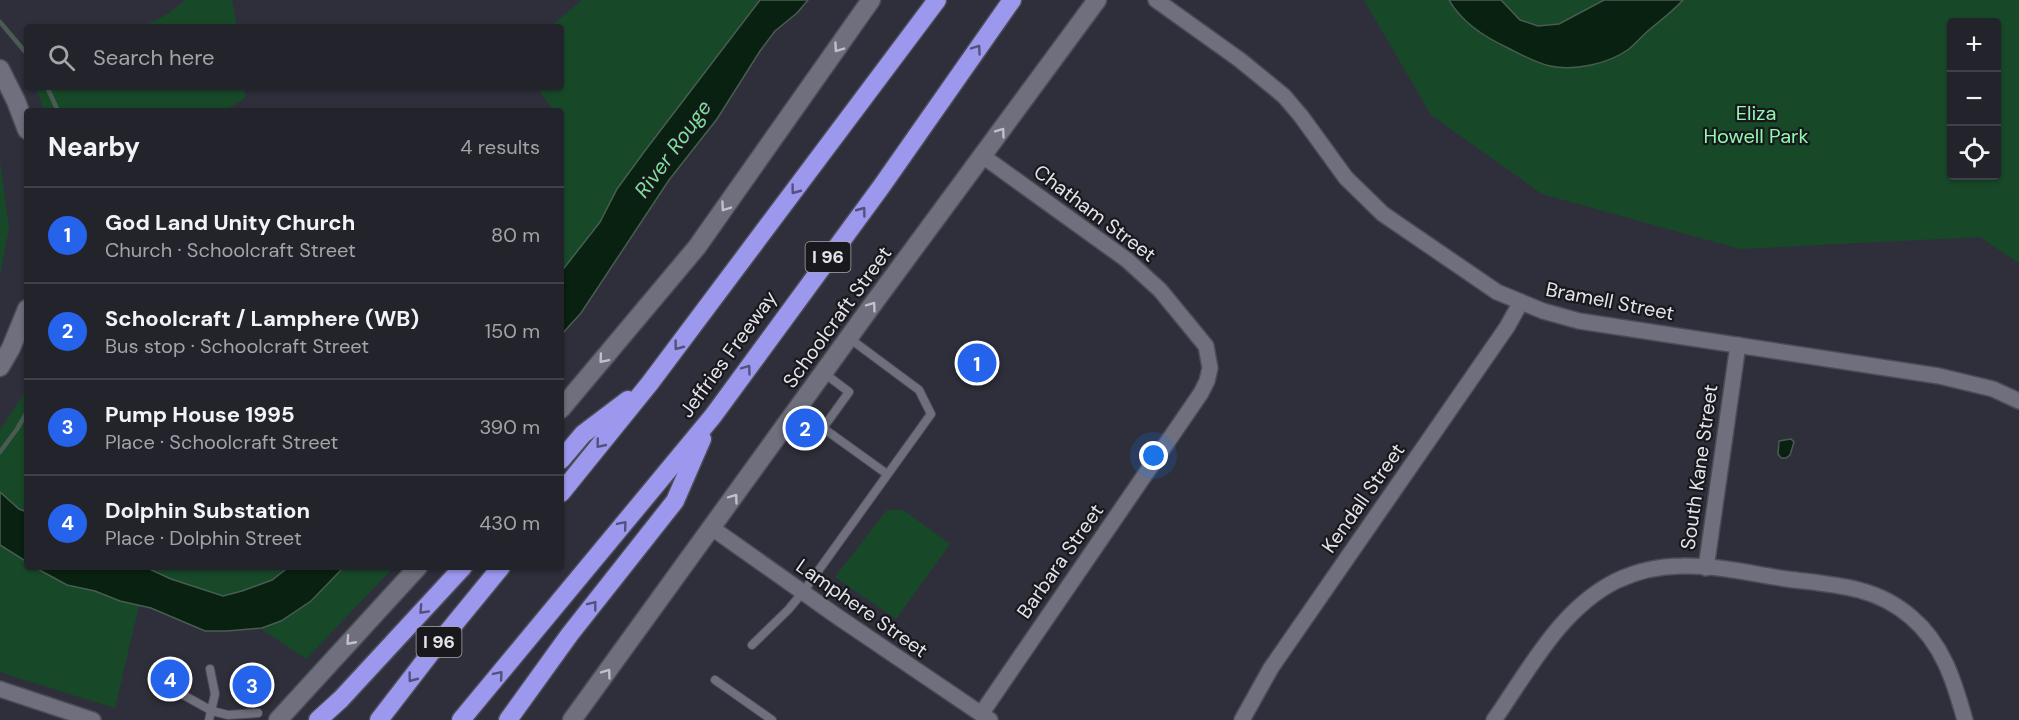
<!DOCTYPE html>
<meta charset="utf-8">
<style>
:root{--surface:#23232c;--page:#2f2f38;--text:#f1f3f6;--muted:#a3a4a9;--line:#404048;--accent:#2563eb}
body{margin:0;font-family:"DM Sans",sans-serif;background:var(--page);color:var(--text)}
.controls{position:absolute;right:18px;top:18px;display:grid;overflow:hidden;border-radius:6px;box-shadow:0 2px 4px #0004}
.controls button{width:54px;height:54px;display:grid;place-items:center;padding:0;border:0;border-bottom:2px solid var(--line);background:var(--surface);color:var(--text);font:30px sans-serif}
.you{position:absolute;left:1154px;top:456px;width:21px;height:21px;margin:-15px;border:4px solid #fff;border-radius:50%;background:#1a73e8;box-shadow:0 0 0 9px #1a73e833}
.badge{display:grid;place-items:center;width:39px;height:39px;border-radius:50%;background:var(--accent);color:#fff;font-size:20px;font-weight:700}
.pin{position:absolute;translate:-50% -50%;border:3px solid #fff;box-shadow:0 2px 6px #0006}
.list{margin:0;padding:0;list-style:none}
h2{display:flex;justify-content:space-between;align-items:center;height:78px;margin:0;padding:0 24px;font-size:26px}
h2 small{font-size:20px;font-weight:400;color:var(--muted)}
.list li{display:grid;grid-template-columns:39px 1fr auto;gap:18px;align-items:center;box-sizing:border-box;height:96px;padding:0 24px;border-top:2px solid var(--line)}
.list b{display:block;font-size:22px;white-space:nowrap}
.list p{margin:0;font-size:20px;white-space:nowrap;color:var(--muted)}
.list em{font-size:20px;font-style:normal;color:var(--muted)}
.icon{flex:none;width:33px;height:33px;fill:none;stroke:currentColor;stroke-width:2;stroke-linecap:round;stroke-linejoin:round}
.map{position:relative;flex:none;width:2019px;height:720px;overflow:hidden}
.search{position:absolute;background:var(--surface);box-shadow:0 2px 4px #0004;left:24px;top:24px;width:540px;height:66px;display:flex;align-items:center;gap:15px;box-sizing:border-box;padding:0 21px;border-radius:6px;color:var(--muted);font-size:22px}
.panel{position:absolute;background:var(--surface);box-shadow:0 2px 4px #0004;left:24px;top:108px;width:540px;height:462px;border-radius:6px}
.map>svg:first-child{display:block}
.green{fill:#174929;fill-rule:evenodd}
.water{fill:#082111;stroke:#4a5c52;stroke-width:1.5}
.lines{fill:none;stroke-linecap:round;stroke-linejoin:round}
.stream{stroke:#4a5c52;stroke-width:4.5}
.lane-casing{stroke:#4c4c56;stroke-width:10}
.street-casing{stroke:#4c4c56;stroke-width:18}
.secondary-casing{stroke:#4c4c56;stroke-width:21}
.highway-casing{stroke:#4c4c56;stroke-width:21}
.lane{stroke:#6f6f7d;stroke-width:8}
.street{stroke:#6f6f7d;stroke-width:15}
.secondary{stroke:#6f6f7d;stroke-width:18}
.highway{stroke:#9c98ee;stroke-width:18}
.oneway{stroke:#c0c1ca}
.oneway2{stroke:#53527b}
.labels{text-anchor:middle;stroke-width:4.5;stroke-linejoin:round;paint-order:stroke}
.shield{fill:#18181d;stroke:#a6a7ad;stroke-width:1.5}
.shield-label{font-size:18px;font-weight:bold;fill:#e3e4eb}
.park-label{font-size:20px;fill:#90f8af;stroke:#18181d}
.street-label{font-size:20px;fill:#e3e4eb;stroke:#18181d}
.water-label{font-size:21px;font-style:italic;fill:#7be29a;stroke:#18181d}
</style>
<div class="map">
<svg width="2019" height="720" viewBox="0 0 2019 720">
<rect width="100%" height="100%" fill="#2f2f3b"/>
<g class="green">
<polygon points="186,0 232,0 237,27 142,27 166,15"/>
<polygon points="582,0 760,0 644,152 617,189 600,222 561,272 561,132 564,129 561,123 561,111 554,111 537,87 561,87 561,27 550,27"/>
<path d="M1364,0H2019V263L1980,237L1740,249L1542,194L1431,115ZM1952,22H1996V176H1952Z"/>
<polygon points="36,87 244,87 245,98 224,111 44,111"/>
<polygon points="0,161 9,228 0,276"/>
<polygon points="27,389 27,567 394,567 306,659 227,606 145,580 115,708 3,673 0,671 0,430"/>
<polygon points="887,510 903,510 950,544 896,619 835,577"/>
</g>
<g class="water">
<polygon points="760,0 808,0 797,13 775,31 760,51 717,119 669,180 581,313 561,335 561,272 600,222 617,189 644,152"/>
<path d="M1449,0H1501L1520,20L1538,26L1559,24L1604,0H1683C1672,12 1661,20 1649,30C1642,36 1636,43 1629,49C1608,64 1575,71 1550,66C1536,63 1520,54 1508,48C1484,37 1462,23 1449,0Z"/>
<polygon points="1791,439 1794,442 1790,455 1786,458 1781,458 1778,454 1779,441"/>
<polygon points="0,492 19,509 27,512 27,562 0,545"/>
<polygon points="34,567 145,567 171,579 223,596 242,591 272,580 289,567 344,567 311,601 281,621 262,628 227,631 205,631 151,608 120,601 95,591 67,585"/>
</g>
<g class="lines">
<g class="stream">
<polyline points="0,22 27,54"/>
<polyline points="47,87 58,111"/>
<polyline points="0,452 17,429 27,412"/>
</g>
<g class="lane-casing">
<g id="lane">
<polyline points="824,373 849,392 823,428 887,474"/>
<polyline points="752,645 788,610 803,592 931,414 919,390 849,338"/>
<polyline points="715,680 772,720"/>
<polyline points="178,692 212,711 228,715 258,713"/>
<polyline points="209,720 215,694 210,669"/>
</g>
</g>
<g class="street-casing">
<g id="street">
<polyline points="1156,0 1240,60 1284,96 1301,116 1346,178 1383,214 1497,292 1543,311 1579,321 1939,376 1993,389 2019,401"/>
<polyline points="712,528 838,617 990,720"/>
<polyline points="1706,568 1738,345"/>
<polyline points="0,689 93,720"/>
<polyline points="981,714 1201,393 1207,381 1210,368 1206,346 1160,290 1127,260 984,157"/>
<polyline points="1242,720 1271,668 1507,327 1521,302"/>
<path d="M1494,720C1529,670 1560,609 1616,581C1637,571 1660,566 1682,566C1717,565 1753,574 1787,579C1810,582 1836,584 1859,590C1878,595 1896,604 1911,617C1943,644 1954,681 1965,720"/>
</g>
</g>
<g class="secondary-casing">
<g id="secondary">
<polyline points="0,69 16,101 27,130"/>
<polyline points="0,367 11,348 27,309"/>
<polyline points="561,409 697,247 871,0"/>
<polyline points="278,720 418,567"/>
<polyline points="572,720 873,304 1097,0"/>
</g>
</g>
<g class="highway-casing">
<g id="highway">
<polyline points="561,460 583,434 628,400"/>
<polyline points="561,493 650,383 937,0"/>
<polyline points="318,720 341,699 463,567"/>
<polyline points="379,720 433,650 501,567"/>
<polyline points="461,720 713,416 881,187 1012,0"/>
<polyline points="508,720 570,634 675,501 702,439"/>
</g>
</g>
<use href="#lane" class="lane"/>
<use href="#street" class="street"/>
<use href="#secondary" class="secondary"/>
<use href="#highway" class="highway"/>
</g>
<defs><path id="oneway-chevron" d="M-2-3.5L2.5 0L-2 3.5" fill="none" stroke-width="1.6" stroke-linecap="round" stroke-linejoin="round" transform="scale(1.5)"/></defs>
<g class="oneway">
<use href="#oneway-chevron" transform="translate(838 48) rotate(125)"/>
<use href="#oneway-chevron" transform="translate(1001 132) rotate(-54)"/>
<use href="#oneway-chevron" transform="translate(725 207) rotate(125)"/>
<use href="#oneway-chevron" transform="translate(872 306) rotate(-54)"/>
<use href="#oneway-chevron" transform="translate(603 359) rotate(130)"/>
<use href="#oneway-chevron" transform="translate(734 498) rotate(-54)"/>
<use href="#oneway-chevron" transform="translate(350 641) rotate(132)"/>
<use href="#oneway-chevron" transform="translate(607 673) rotate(-54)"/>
</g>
<g class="oneway2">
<use href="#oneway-chevron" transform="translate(977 49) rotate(-55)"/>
<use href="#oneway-chevron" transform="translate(795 190) rotate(127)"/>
<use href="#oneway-chevron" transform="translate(862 211) rotate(-53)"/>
<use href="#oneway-chevron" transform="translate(678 346) rotate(127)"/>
<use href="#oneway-chevron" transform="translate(747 369) rotate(-54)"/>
<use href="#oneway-chevron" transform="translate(600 444) rotate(129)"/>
<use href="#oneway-chevron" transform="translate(623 525) rotate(-50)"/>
<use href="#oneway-chevron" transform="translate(593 605) rotate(-52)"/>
<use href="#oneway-chevron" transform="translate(423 610) rotate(133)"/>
<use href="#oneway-chevron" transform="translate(499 675) rotate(-50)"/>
<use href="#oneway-chevron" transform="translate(412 678) rotate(127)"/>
</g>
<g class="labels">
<g class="shield">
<rect x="805.5" y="242" width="45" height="30" rx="4.5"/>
<rect x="416.5" y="627" width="45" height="30" rx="4.5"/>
</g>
<g class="shield-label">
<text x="828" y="263">I 96</text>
<text x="439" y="648">I 96</text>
</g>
<g class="park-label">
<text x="1756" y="120">Eliza<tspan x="1756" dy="23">Howell Park</tspan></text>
</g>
<g class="street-label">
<text transform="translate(1095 213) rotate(37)" y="7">Chatham Street</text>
<text transform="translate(1610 301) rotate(11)" y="7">Bramell Street</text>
<text transform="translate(837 317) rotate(-54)" y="7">Schoolcraft Street</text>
<text transform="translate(728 354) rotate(-54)" y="7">Jeffries Freeway</text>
<text transform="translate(1699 467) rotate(-82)" y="7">South Kane Street</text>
<text transform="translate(1363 498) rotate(-55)" y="7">Kendall Street</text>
<text transform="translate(1060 561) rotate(-55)" y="7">Barbara Street</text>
<text transform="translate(862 608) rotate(35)" y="7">Lamphere Street</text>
</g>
<g class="water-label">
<text transform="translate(673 149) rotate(-54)" y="7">River Rouge</text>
</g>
</g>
</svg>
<div class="controls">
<button>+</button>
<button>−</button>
<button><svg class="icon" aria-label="locate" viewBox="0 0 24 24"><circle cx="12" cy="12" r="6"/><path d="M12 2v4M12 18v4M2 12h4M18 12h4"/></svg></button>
</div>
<div class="you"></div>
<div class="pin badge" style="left:977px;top:363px">1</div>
<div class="pin badge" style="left:805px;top:428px">2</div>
<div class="pin badge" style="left:252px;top:685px">3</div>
<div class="pin badge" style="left:170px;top:679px">4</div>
<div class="search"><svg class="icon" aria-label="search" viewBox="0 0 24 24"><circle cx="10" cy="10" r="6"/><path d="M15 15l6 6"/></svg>Search here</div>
<section class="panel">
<h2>Nearby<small>4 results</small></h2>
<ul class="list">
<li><span class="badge">1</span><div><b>God Land Unity Church</b><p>Church · Schoolcraft Street</p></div><em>80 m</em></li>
<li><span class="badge">2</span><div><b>Schoolcraft / Lamphere (WB)</b><p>Bus stop · Schoolcraft Street</p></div><em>150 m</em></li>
<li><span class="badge">3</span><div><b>Pump House 1995</b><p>Place · Schoolcraft Street</p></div><em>390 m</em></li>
<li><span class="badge">4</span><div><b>Dolphin Substation</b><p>Place · Dolphin Street</p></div><em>430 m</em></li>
</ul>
</section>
</div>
